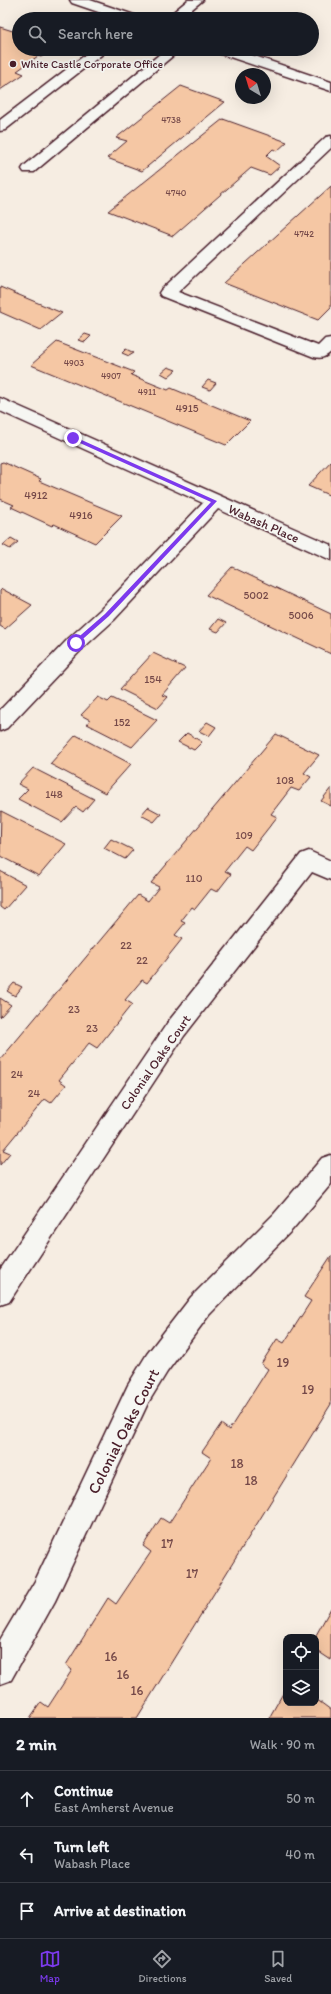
<!DOCTYPE html>
<meta charset="utf-8">
<style>
:root{--surface:#171b24;--page:#242831;--text:#f1f3f6;--muted:#9ea1a6;--line:#363941;--accent:#7c3aed}
body{margin:0;font-family:Itim,sans-serif;background:var(--page);color:var(--text)}
.controls{position:absolute;right:12px;bottom:12px;display:grid;overflow:hidden;border-radius:8px;box-shadow:0 4px 16px #0002}
.controls button{width:36px;height:36px;display:grid;place-items:center;padding:0;border:0;border-bottom:1px solid var(--line);background:var(--surface);color:var(--text);font:20px sans-serif}
.compass{position:absolute;left:235px;top:68px;width:36px;height:36px;border-radius:50%;background:var(--surface);box-shadow:0 4px 16px #0002;rotate:322deg}
.stop{position:absolute;width:12px;height:12px;margin:-9px;border:3px solid #7c3aed;border-radius:50%;background:#fff}
.stop.end{background:#7c3aed;border-color:#fff;box-shadow:0 1px 4px #0008}
.list{margin:0;padding:0;list-style:none}
h2{display:flex;justify-content:space-between;align-items:center;height:52px;margin:0;padding:0 16px;font-size:17px}
h2 small{font-size:13px;font-weight:400;color:var(--muted)}
.list li{display:grid;grid-template-columns:26px 1fr auto;gap:12px;align-items:center;box-sizing:border-box;height:56px;padding:0 16px;border-top:1px solid var(--line)}
.list b{display:block;font-size:15px;white-space:nowrap}
.list p{margin:0;font-size:13px;white-space:nowrap;color:var(--muted)}
.list em{font-size:13px;font-style:normal;color:var(--muted)}
.icon{flex:none;width:22px;height:22px;fill:none;stroke:currentColor;stroke-width:2;stroke-linecap:round;stroke-linejoin:round}
.map{position:relative;flex:none;width:331px;height:1718px;overflow:hidden}
.search{position:absolute;background:var(--surface);box-shadow:0 4px 16px #0002;left:12px;right:12px;top:12px;height:44px;display:flex;align-items:center;gap:10px;box-sizing:border-box;padding:0 14px;border-radius:22px;color:var(--muted);font-size:15px}
.sheet{height:220px;background:var(--surface)}
nav{display:flex;justify-content:space-around;align-items:center;box-sizing:border-box;height:56px;border-top:1px solid var(--line);background:var(--surface);font-size:11px;color:var(--muted)}
nav a{display:grid;justify-items:center;gap:2px}
nav .on{color:var(--accent)}
.map>svg:first-child{display:block}
.building{fill:#f5c7a4;stroke:#4a1f2b}
.lines{fill:none;stroke-linecap:round;stroke-linejoin:round}
.service-casing{stroke:#4a1f2b;stroke-width:3}
.minor-casing{stroke:#4a1f2b;stroke-width:3}
.tertiary-casing{stroke:#4a1f2b;stroke-width:3}
.service{fill:#f6f6f2;fill-rule:evenodd}
.minor{fill:#f6f6f2;fill-rule:evenodd}
.tertiary{fill:#f6f6f2;fill-rule:evenodd}
.route{fill:#7c3aed}
.poi-dot{fill:#4a1f2b;stroke:#f6f6f2;stroke-width:1.5}
.labels{text-anchor:middle;stroke-width:3.5;stroke-linejoin:round;paint-order:stroke}
.far-number-label{font-size:9px;fill:#754949}
.far-poi-label{font-size:11px;fill:#4a1f2b;stroke:#f6f6f2;text-anchor:start}
.number-label{font-size:11px;fill:#754949}
.street-label{font-size:13px;fill:#4a1f2b;stroke:#f6f6f2}
.near-number-label{font-size:13px;fill:#754949}
.near-street-label{font-size:16px;fill:#4a1f2b;stroke:#f6f6f2}
</style>
<div class="map">
<svg width="331" height="1718" viewBox="0 0 331 1718">
<rect width="100%" height="100%" fill="#f6ede2"/>
<filter id="ink" filterUnits="userSpaceOnUse"><feTurbulence type="fractalNoise" baseFrequency=".025" numOctaves="2"/><feDisplacementMap in="SourceGraphic" scale="8" xChannelSelector="R" yChannelSelector="G"/><feConvolveMatrix kernelMatrix="1 2 1 2 8 2 1 2 1" color-interpolation-filters="sRGB"/></filter>
<g filter="url(#ink)">
<g class="building">
<polygon points="0,27 19,33 19,49 53,49 41,57 38,56 17,71 24,74 0,90"/>
<polygon points="181,86 225,102 142,171 107,158 127,141 116,138"/>
<polygon points="223,119 287,142 277,151 273,149 266,156 280,166 270,175 251,168 173,236 108,211"/>
<polygon points="331,186 331,307 318,320 224,283"/>
<polygon points="0,287 38,303 62,313 41,330 0,312"/>
<polygon points="85,334 91,336 85,342 78,340"/>
<polygon points="57,342 134,372 131,375 168,390 171,388 250,421 226,445 31,365"/>
<polygon points="126,349 134,353 129,356 122,353"/>
<polygon points="168,367 176,370 168,377 161,373"/>
<polygon points="208,380 216,383 210,390 202,387"/>
<polygon points="331,461 331,496 308,486"/>
<polygon points="3,462 41,479 39,481 122,516 95,543 54,524 52,526 11,507 14,505 0,499 0,463"/>
<polygon points="11,538 18,542 10,549 3,545"/>
<polygon points="232,567 331,614 331,654 206,595"/>
<polygon points="2,589 32,605 5,629 0,626 0,591"/>
<polygon points="218,619 226,623 218,632 210,629"/>
<polygon points="153,653 185,668 162,695 168,697 158,708 120,689"/>
<polygon points="98,697 108,702 112,698 157,720 132,747 87,724 90,720 81,715"/>
<polygon points="207,722 216,727 209,736 199,731"/>
<polygon points="187,733 202,742 194,750 178,742"/>
<polygon points="276,734 319,755 304,773 311,777 299,791 291,788 271,814 277,817 251,850 245,846 225,871 231,874 217,892 211,889 195,909 192,907 181,921 185,923 175,935 182,939 147,983 142,980 125,1000 132,1004 97,1048 89,1043 59,1080 66,1085 51,1103 45,1099 3,1150 10,1153 0,1165 0,1060 138,895 148,901 159,887 151,883"/>
<polygon points="76,735 131,764 105,793 50,764"/>
<polygon points="33,768 94,799 83,812 76,807 62,822 18,799 28,789 18,784"/>
<polygon points="331,788 331,806 321,801"/>
<polygon points="148,807 161,814 154,822 141,815"/>
<polygon points="1,811 66,844 39,876 0,856"/>
<polygon points="111,839 133,850 125,859 104,848"/>
<polygon points="0,871 26,885 4,910 0,907"/>
<polygon points="14,983 22,987 15,996 7,991"/>
<polygon points="0,998 11,1005 0,1017"/>
<polygon points="331,1256 331,1404 137,1718 30,1718 41,1702 48,1707 72,1670 66,1665 108,1598 116,1604 151,1552 143,1546 161,1518 169,1523 211,1458 202,1452 221,1424 229,1430 268,1369 261,1364 277,1339 284,1343 311,1301 304,1297"/>
<polygon points="331,1608 331,1660 316,1650 315,1637"/>
<polygon points="286,1688 286,1703 316,1703 316,1699 331,1710 331,1718 269,1718"/>
</g>
<g class="lines">
<g class="service-casing">
<g id="service">
<polygon points="188,0 203,0 180,19 165,19"/>
<polygon points="93,49 109,49 5,130 0,131 0,120"/>
<polygon points="166,49 181,49 34,172 24,172 22,169 24,166"/>
<path d="M331,136V148L178,292L318,346L325,339L331,338V352C325,357 322,359 314,357L161,296L159,293L161,290L326,137Z"/>
</g>
</g>
<g class="minor-casing">
<g id="minor">
<polygon points="0,398 331,545 331,560 218,509 114,620 83,648 7,728 0,731 0,710 69,638 100,610 203,503 0,411"/>
<polygon points="309,851 331,861 331,880 312,872 184,1036 9,1302 0,1305 0,1270 168,1022 301,854"/>
<polygon points="331,1155 331,1184 292,1230 209,1315 167,1372 148,1403 55,1601 11,1680 0,1684 0,1640 35,1581 128,1385 147,1354 191,1297 274,1214 322,1158"/>
</g>
</g>
<g class="tertiary-casing">
<g id="tertiary">
<polygon points="70,0 90,0 137,16 139,19 119,19 72,3"/>
<polygon points="213,49 234,49 331,82 331,91 215,52"/>
</g>
</g>
<use href="#service" class="service"/>
<use href="#minor" class="minor"/>
<use href="#tertiary" class="tertiary"/>
</g>
</g>
<polygon class="route" points="71,437 75,437 217,501 109,616 76,645 74,644 74,641 105,614 211,502 71,439"/>
<circle class="poi-dot" cx="13" cy="64" r="4"/>
<g class="labels">
<g class="far-number-label">
<text x="171" y="123">4738</text>
<text x="176" y="196">4740</text>
<text x="304" y="237">4742</text>
<text x="74" y="366">4903</text>
<text x="111" y="379">4907</text>
<text x="147" y="395">4911</text>
</g>
<g class="far-poi-label">
<text x="21" y="68">White Castle Corporate Office</text>
</g>
<g class="number-label">
<text x="187" y="412">4915</text>
<text x="36" y="499">4912</text>
<text x="81" y="519">4916</text>
<text x="256" y="599">5002</text>
<text x="301" y="619">5006</text>
<text x="153" y="683">154</text>
<text x="122" y="726">152</text>
<text x="285" y="784">108</text>
<text x="54" y="798">148</text>
<text x="244" y="839">109</text>
<text x="194" y="882">110</text>
<text x="126" y="949">22</text>
<text x="142" y="964">22</text>
<text x="74" y="1013">23</text>
<text x="92" y="1032">23</text>
<text x="17" y="1078">24</text>
<text x="34" y="1097">24</text>
</g>
<g class="street-label">
<text transform="translate(264 523) rotate(24)" y="5">Wabash Place</text>
<text transform="translate(155 1062) rotate(-55)" y="5">Colonial Oaks Court</text>
</g>
<g class="near-number-label">
<text x="283" y="1367">19</text>
<text x="308" y="1394">19</text>
<text x="237" y="1468">18</text>
<text x="251" y="1485">18</text>
<text x="167" y="1548">17</text>
<text x="192" y="1578">17</text>
<text x="111" y="1661">16</text>
<text x="123" y="1679">16</text>
<text x="137" y="1695">16</text>
</g>
<g class="near-street-label">
<text transform="translate(123 1431) rotate(-63)" y="6">Colonial Oaks Court</text>
</g>
</g>
</svg>
<div class="controls">
<button><svg class="icon" aria-label="locate" viewBox="0 0 24 24"><circle cx="12" cy="12" r="6"/><path d="M12 2v4M12 18v4M2 12h4M18 12h4"/></svg></button>
<button><svg class="icon" aria-label="layers" viewBox="0 0 24 24"><path d="M12 4l9 5-9 5-9-5zM3 14l9 5 9-5"/></svg></button>
</div>
<svg class="compass" viewBox="-18 -18 36 36"><path d="M0-13l5 13h-10z" fill="#e53935"/><path d="M0 13l5-13h-10z" fill="#9ea1a6"/></svg>
<div class="stop" style="left:76px;top:643px"></div>
<div class="stop end" style="left:73px;top:438px"></div>
<div class="search"><svg class="icon" aria-label="search" viewBox="0 0 24 24"><circle cx="10" cy="10" r="6"/><path d="M15 15l6 6"/></svg>Search here</div>
</div>
<section class="sheet">
<h2>2 min<small>Walk · 90 m</small></h2>
<ul class="list">
<li><svg class="icon" aria-label="ahead" viewBox="0 0 24 24"><path d="M12 20V5M6 11l6-6 6 6"/></svg><div><b>Continue</b><p>East Amherst Avenue</p></div><em>50 m</em></li>
<li><svg class="icon" aria-label="left" viewBox="0 0 24 24"><path d="M17 20v-9H6M10 6l-5 5 5 5"/></svg><div><b>Turn left</b><p>Wabash Place</p></div><em>40 m</em></li>
<li><svg class="icon" aria-label="arrive" viewBox="0 0 24 24"><path d="M6 21V4h12l-3 4 3 4H6"/></svg><div><b>Arrive at destination</b></div></li>
</ul>
</section>
<nav>
<a class="on"><svg class="icon" aria-label="map" viewBox="0 0 24 24"><path d="M3 6l6-2 6 2 6-2v14l-6 2-6-2-6 2zM9 4v14M15 6v14"/></svg>Map</a>
<a><svg class="icon" aria-label="directions" viewBox="0 0 24 24"><path d="M12 3l9 9-9 9-9-9zM9 14v-3h6M13 9l2 2-2 2"/></svg>Directions</a>
<a><svg class="icon" aria-label="saved" viewBox="0 0 24 24"><path d="M7 4h10v16l-5-4-5 4z"/></svg>Saved</a>
</nav>
